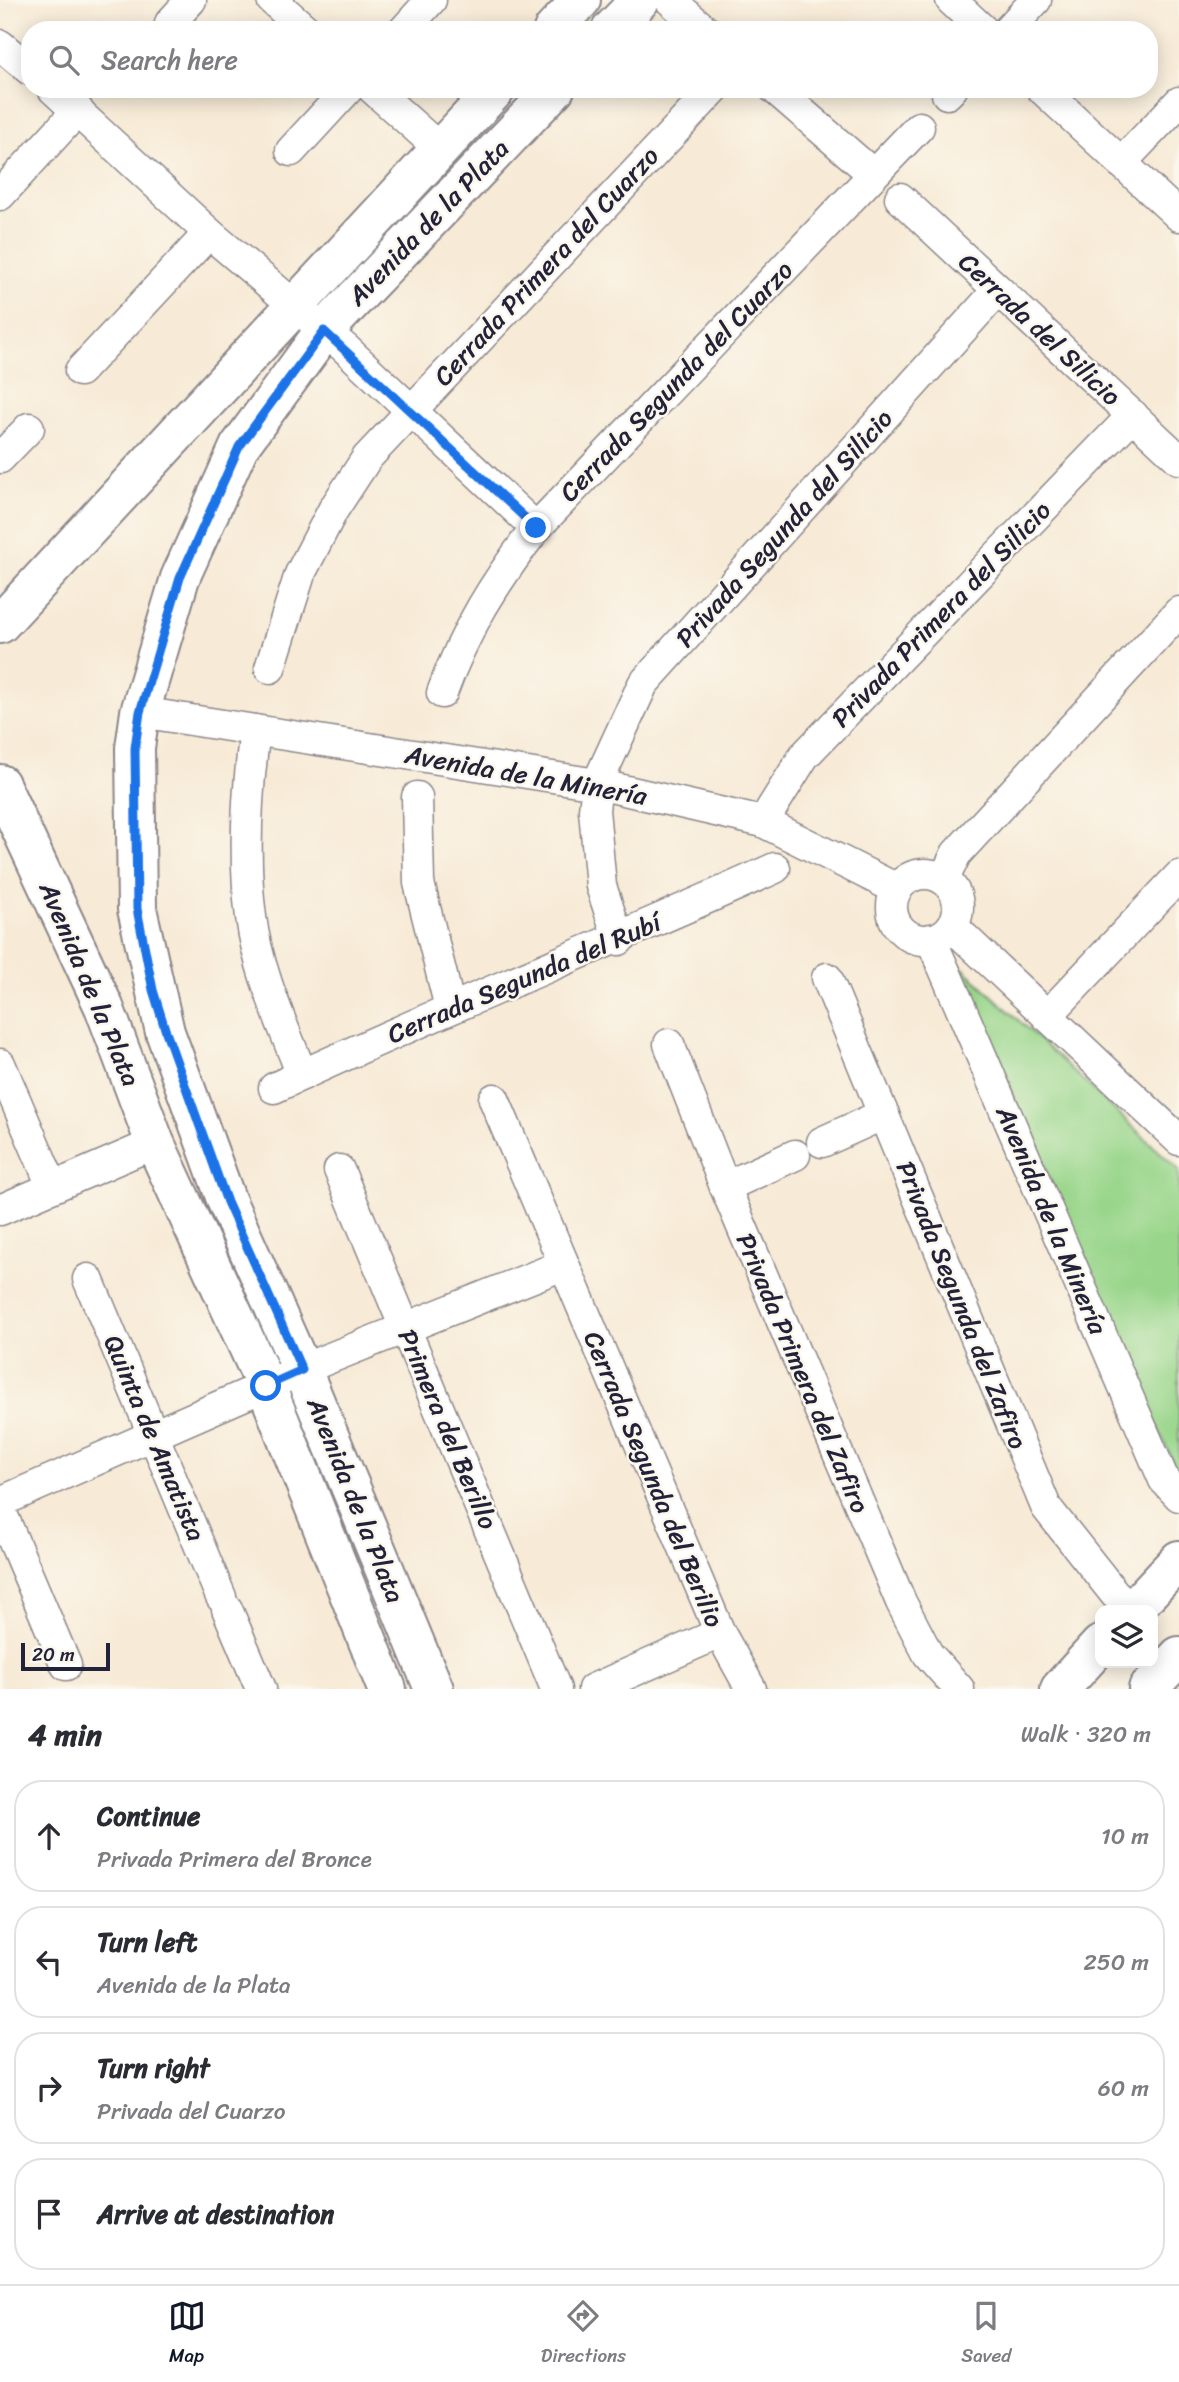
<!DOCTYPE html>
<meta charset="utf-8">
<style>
:root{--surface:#fff;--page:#f7f7f7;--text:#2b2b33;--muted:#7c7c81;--line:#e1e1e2;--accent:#111827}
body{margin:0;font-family:Sriracha,sans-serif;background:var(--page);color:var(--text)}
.controls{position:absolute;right:21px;bottom:21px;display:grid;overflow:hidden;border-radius:14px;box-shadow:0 4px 18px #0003}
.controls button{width:63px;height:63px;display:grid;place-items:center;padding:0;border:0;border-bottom:2px solid var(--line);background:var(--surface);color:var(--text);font:35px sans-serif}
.scale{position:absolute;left:21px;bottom:18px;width:89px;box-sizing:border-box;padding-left:7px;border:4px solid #22223b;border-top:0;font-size:19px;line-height:24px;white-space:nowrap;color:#22223b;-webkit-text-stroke:5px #fbf7ec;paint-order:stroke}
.stop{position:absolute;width:21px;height:21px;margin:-16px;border:5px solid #1a73e8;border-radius:50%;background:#fff}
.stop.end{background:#1a73e8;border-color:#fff;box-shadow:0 2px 7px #0008}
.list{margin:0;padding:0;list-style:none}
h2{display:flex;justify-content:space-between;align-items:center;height:91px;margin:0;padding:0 28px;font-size:30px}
h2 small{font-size:23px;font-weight:400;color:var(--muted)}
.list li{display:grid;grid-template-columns:46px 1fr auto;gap:21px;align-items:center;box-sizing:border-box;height:112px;margin:0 14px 14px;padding:0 14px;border:2px solid var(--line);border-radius:28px}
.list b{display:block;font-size:26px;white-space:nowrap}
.list p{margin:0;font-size:23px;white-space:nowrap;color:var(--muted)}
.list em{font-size:23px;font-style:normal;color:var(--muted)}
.icon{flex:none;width:38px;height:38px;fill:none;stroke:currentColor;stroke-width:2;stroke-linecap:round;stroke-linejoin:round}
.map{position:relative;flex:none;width:1179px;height:1689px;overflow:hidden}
.search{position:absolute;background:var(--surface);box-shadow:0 4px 18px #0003;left:21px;right:21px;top:21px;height:77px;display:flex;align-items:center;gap:18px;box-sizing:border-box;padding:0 24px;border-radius:28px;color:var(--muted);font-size:26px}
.sheet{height:595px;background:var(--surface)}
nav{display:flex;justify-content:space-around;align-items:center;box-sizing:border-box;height:98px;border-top:2px solid var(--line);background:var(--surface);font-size:19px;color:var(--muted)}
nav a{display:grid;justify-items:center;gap:4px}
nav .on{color:var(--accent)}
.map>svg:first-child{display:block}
.green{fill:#99d68b;stroke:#5e7c63;stroke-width:2}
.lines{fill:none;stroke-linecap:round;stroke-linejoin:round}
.minor-casing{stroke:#8c8688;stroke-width:33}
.tertiary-casing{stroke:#8c8688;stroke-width:42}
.minor{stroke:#fff;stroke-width:30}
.tertiary{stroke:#fff;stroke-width:38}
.route{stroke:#1a73e8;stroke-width:9}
.labels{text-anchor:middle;stroke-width:5;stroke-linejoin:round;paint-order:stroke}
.street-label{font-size:26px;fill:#22223b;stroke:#fbf7ec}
</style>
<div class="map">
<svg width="1179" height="1689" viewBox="0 0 1179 1689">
<rect width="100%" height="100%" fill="#fbf7ec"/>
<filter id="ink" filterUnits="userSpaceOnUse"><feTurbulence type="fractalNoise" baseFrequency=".0143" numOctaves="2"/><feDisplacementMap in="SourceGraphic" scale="14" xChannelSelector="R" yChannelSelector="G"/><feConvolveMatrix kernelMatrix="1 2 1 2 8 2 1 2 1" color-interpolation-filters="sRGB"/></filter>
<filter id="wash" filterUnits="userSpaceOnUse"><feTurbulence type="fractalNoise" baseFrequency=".00686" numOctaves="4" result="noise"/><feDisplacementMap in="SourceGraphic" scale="28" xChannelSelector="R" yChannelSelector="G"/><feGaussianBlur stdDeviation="1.57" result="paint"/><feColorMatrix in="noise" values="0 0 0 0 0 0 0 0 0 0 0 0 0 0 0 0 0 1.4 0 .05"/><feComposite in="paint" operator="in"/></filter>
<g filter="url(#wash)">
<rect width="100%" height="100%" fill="#f7ead6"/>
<polygon class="green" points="954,960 1179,1170 1179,1469 1174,1465"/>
</g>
<g filter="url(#ink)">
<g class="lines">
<g class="minor-casing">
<g id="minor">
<polyline points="272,0 306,30"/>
<polyline points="670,0 705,30"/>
<polyline points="951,0 983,30"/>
<polyline points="170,23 191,0"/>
<polyline points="404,30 431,0"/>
<polyline points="1008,30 1036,0"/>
<polyline points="0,45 30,70"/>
<polyline points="53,89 209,233 346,349 536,528"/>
<polyline points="373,89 440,149"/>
<polyline points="775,89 873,174"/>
<polyline points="1042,89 1179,216"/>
<polyline points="947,94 952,89"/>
<polyline points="291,151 348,89"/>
<polyline points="1121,163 1179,102"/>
<polyline points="0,195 78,110"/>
<polyline points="900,198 1179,459"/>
<polyline points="80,371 209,233"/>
<polyline points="0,458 29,428"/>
<polyline points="270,668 300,574 333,510 367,458 714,89"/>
<path d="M442,693C465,629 495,582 536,528L919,127"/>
<polyline points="140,712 597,784 763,822 897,889"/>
<path d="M255,730C247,791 243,857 251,917C258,972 283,1025 302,1075"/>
<polyline points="417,797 419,883 450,1008"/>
<polyline points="763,822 804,756 1133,415"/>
<circle cx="925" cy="907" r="33"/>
<polyline points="944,879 956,854 1179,612"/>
<polyline points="952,926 1179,1140"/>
<polyline points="931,939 1164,1480 1179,1496"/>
<polyline points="619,940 601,886 594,810 597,784 643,684 998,290"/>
<polyline points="827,978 1046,1507 1115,1594 1133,1609"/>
<polyline points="1047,1016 1179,876"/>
<polyline points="669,1044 725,1187 901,1602 928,1654 959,1689"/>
<polyline points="0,1064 52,1186"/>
<path d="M274,1088C439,1010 609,944 775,868"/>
<polyline points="494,1099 720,1633 751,1689"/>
<polyline points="822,1142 884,1114"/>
<polyline points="339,1170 556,1689"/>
<polyline points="725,1187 795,1155"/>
<polyline points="0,1210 155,1143"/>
<polyline points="88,1279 221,1597"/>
<polyline points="0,1502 320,1362 563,1265"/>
<polyline points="0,1509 66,1665"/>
<polyline points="227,1609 261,1689"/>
<polyline points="593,1689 720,1633"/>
</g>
</g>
<g class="tertiary-casing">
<g id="tertiary">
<polyline points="553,30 581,0"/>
<polyline points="611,30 640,0"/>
<polyline points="0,624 496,89"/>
<polyline points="0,784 104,1007 155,1143 266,1386 387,1689"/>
<polyline points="1132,1610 1179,1560"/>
<polyline points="434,1689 302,1370 227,1202 165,1032 137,909 135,748 140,712 180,578 239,447 324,331 555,89"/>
<polyline points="1060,1689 1100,1645"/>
<polyline points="1148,1689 1179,1656"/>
</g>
</g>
<use href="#minor" class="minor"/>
<use href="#tertiary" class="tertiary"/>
</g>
</g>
<g class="lines" filter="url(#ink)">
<polyline class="route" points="266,1386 302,1370 227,1202 166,1032 153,990 137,909 135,748 140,712 180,578 239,447 324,331 536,528"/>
</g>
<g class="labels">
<g class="street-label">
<text transform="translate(428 222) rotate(-46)" y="9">Avenida de la Plata</text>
<text transform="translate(546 266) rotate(-47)" y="9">Cerrada Primera del Cuarzo</text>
<text transform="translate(1040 329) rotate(43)" y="9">Cerrada del Silicio</text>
<text transform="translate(676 381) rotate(-46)" y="9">Cerrada Segunda del Cuarzo</text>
<text transform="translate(784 528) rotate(-48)" y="9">Privada Segunda del Silicio</text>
<text transform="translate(941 614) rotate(-46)" y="9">Privada Primera del Silicio</text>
<text transform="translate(526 775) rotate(10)" y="9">Avenida de la Minería</text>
<text transform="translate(524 978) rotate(-23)" y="9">Cerrada Segunda del Rubí</text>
<text transform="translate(90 984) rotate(67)" y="9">Avenida de la Plata</text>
<text transform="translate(1052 1220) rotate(67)" y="9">Avenida de la Minería</text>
<text transform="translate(962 1305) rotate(68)" y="9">Privada Segunda del Zafiro</text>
<text transform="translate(803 1373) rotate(67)" y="9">Privada Primera del Zafiro</text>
<text transform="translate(448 1429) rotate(67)" y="9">Primera del Berillo</text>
<text transform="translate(155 1438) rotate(67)" y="9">Quinta de Amatista</text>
<text transform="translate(654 1479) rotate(67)" y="9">Cerrada Segunda del Berilio</text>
<text transform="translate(356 1500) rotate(68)" y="9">Avenida de la Plata</text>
</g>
</g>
</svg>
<div class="controls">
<button><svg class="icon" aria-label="layers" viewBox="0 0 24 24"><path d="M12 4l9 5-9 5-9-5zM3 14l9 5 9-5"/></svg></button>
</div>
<div class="scale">20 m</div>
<div class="stop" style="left:266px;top:1386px"></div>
<div class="stop end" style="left:536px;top:528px"></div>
<div class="search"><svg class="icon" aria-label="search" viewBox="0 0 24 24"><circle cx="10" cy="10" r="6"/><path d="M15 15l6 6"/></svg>Search here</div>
</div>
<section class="sheet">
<h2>4 min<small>Walk · 320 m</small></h2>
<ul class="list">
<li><svg class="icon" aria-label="ahead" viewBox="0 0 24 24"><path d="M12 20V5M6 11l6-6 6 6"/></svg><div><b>Continue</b><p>Privada Primera del Bronce</p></div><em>10 m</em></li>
<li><svg class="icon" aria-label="left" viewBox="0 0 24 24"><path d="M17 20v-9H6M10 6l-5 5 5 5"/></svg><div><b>Turn left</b><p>Avenida de la Plata</p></div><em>250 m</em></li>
<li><svg class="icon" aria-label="right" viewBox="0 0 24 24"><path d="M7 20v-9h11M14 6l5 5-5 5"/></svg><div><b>Turn right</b><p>Privada del Cuarzo</p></div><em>60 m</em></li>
<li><svg class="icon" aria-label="arrive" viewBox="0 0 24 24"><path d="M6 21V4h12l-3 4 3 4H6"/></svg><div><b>Arrive at destination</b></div></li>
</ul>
</section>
<nav>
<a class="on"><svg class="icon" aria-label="map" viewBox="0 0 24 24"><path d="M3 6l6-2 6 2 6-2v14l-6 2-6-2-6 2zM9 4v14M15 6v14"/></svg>Map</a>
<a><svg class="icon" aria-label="directions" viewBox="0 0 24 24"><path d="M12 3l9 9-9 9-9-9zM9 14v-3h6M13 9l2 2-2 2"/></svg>Directions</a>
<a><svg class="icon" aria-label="saved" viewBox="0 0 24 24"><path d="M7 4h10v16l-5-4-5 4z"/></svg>Saved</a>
</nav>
